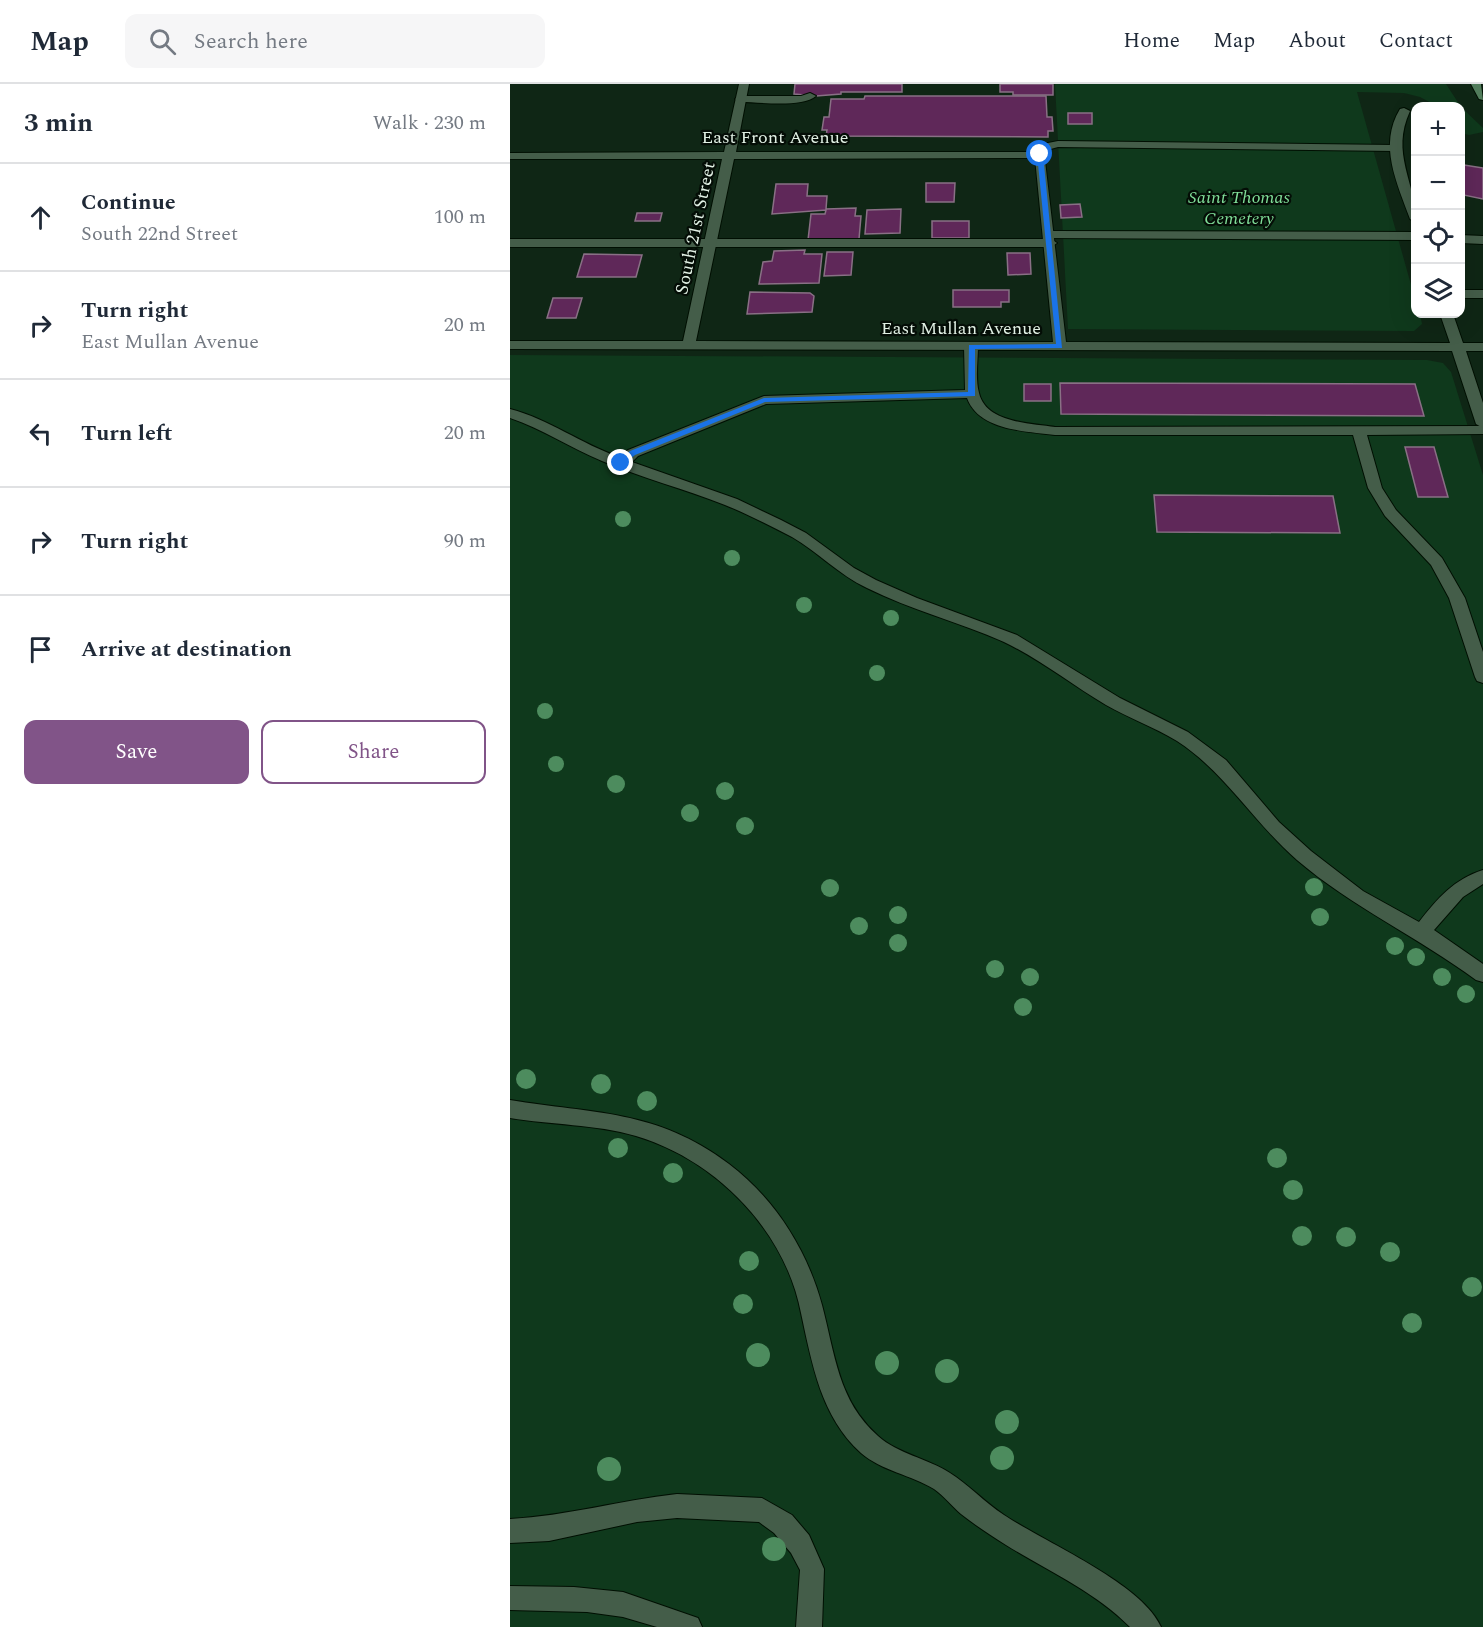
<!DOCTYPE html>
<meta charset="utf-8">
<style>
:root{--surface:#fff;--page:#f6f6f7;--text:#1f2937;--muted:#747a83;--line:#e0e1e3;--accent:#815488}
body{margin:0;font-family:Spectral,serif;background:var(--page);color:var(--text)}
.controls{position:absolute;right:18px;top:18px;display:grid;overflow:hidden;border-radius:12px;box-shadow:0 6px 24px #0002}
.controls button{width:54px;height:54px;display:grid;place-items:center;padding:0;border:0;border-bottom:2px solid var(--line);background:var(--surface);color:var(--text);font:30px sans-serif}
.stop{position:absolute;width:18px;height:18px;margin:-14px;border:4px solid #1a73e8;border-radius:50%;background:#fff}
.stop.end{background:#1a73e8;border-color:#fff;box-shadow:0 2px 6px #0008}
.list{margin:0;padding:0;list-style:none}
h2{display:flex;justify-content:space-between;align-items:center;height:78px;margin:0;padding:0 24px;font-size:26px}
h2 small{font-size:20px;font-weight:400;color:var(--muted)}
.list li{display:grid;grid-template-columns:39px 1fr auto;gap:18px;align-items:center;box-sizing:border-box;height:108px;padding:0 24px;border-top:2px solid var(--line)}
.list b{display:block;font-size:22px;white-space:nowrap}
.list p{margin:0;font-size:20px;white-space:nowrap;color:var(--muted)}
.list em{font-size:20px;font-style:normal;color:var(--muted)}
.actions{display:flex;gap:12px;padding:18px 24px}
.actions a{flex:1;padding:14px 0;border:2px solid var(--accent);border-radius:12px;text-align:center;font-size:21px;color:var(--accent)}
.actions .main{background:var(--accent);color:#fff}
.icon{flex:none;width:33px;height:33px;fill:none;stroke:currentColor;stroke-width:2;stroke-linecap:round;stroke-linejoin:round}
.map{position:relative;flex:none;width:973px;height:1543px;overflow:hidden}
header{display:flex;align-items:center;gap:36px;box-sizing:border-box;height:84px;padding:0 30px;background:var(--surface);border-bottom:2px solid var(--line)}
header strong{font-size:28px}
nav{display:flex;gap:33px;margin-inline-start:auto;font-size:21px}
.search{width:420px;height:54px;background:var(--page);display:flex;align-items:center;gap:15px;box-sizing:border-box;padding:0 21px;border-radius:12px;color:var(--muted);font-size:22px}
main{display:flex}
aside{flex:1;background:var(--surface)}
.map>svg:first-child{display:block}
.green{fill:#0f391c}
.building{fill:#5f2859;stroke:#897085;stroke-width:1.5}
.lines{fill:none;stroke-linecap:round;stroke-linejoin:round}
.lane-casing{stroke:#000f02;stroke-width:2}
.street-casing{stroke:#000f02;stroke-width:2}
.secondary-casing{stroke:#000f02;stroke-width:2}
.lane{fill:#445d49;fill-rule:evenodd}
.street{fill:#445d49;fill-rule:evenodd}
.secondary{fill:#517c5b;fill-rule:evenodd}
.tree{fill:#4d8c5e}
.route{fill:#1a73e8}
.labels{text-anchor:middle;stroke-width:4.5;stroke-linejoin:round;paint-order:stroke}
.far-street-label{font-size:18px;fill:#e1f0e4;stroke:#040d06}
.far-park-label{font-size:18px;font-style:italic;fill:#80df99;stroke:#040d06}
</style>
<header>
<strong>Map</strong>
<div class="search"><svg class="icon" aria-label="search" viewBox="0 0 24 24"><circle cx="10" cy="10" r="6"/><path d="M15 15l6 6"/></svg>Search here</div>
<nav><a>Home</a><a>Map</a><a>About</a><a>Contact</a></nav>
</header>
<main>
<aside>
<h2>3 min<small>Walk · 230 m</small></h2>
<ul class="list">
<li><svg class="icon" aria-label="ahead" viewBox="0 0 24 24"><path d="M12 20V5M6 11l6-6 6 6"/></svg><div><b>Continue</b><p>South 22nd Street</p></div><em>100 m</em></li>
<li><svg class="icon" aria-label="right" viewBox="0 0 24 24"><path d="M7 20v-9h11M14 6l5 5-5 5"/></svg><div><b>Turn right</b><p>East Mullan Avenue</p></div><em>20 m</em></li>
<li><svg class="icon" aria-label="left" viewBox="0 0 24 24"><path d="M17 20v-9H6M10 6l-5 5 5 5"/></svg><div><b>Turn left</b></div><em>20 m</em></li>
<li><svg class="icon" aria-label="right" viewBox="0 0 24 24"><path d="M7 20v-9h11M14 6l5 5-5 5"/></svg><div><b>Turn right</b></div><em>90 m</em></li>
<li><svg class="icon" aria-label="arrive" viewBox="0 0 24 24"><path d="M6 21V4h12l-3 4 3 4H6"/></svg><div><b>Arrive at destination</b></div></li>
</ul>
<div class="actions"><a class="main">Save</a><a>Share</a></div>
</aside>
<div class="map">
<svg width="973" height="1543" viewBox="0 0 973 1543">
<rect width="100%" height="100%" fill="#0f2615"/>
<g class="green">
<polygon points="545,0 936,0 951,23 973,44 973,48 959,51 951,49 950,22 927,22 910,13 894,9 847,8 905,215 906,230 910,230 912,240 904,247 558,245"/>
<polygon points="0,271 917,276 933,279 941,288 973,391 973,1543 0,1543"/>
</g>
<g class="building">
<polygon points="285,0 392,0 392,8 331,8 331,10 306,12 284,10"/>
<polygon points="490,0 543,0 543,11 503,11 503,8 490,8"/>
<polygon points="355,12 536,12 537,33 542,33 543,47 538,47 538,53 316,52 317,46 312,46 314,33 319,33 321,15 354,15"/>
<rect x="558" y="29" width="24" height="11"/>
<polygon points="954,81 973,84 973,115 954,111 950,118 950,88"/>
<polygon points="416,99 445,99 444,118 416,118"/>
<polygon points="266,100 298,100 297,112 317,112 316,125 346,124 345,132 351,132 349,155 298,156 301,130 315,130 316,126 262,130"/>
<polygon points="570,120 572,133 551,134 550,121"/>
<polygon points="391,125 390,149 355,150 357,126"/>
<polygon points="127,129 152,129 150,137 125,137"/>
<rect x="422" y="137" width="37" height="17"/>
<polygon points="295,166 294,170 312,170 309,199 249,200 253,178 262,177 264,167"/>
<polygon points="317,168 343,168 341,191 314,192"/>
<polygon points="497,169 520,169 521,190 498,191"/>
<polygon points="74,170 132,171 126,193 67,193"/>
<polygon points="443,206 499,206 499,218 491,218 491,223 443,223"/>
<polygon points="240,208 300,209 304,212 302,228 237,230"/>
<polygon points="43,214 72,214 66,234 37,234"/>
<polygon points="550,299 905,300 914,332 551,330"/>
<rect x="514" y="300" width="27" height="17"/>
<polygon points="895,363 924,363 938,413 908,413"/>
<polygon points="644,411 823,412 830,449 647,448"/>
</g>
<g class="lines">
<g class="lane-casing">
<g id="lane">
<path d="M300,9L306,12C292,24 250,18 231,18L225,15L231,12H291Z"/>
<polygon points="548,57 884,61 890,64 884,67 548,63 537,66 534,72 526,72 524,70 528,61"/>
<polygon points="540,147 906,148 906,156 536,154 534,151"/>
<polygon points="950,151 973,152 973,160 950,159"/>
<polygon points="0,155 541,155 547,159 541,163 0,163"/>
<rect x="950" y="206" width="23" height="8"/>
<path d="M461,258L468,262C468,277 465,294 469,309C476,339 520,339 545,343L973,342V350L857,351L872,404L886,426L932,474L955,514L973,568V599L967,597L965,593L939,514L921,481L875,432L858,404L843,351H545C516,347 469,347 457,314L256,320L128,372L122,378L227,415L271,436L296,449L344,484L366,496L407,514L507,551L610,614L678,648L716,676L769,738L801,767L853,807L909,838C927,815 944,795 973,786V800L953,813L924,846L973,880V898L966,896C908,853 842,823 787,776C744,739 715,688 667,657C644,643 619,634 596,621C562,601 530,575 494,558C449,538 401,526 357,504C329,491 308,468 282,453C260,442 238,430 215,421C175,405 132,394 92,377C60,364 33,345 0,334V325C39,335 71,360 109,373L118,366L254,312L455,306L454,262Z"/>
<path d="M0,1016C84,1030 146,1025 219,1080C265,1115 297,1166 312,1221C325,1270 328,1317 368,1352C388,1370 417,1374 440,1389C458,1400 474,1418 494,1431C534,1458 632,1499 651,1543H620C584,1507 538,1487 496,1461C480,1451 465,1441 451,1430C442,1422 434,1412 424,1405C401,1391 372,1387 351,1369C311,1333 302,1280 291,1229C275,1146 206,1076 126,1052C85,1040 41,1041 0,1034Z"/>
<path d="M167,1410L252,1414L282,1431L299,1451L314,1485L312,1543H286L290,1486L281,1469L264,1449L249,1438L167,1434L127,1438L39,1457L0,1459V1435C57,1432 111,1416 167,1410Z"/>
<polygon points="0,1502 64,1503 113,1508 188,1534 192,1543 147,1543 113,1533 77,1528 0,1526"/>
</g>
</g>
<g class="street-casing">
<g id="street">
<path d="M229,0H239L226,68H534L556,258L940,259L930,230H943L953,259H973V267H956L973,319V344L966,340L942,267L0,265V257H173L212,75H0V69L214,68ZM525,74L543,258L186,257L224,75Z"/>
<path d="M894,24L900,27C880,70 906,97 906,139L900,135C887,99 868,61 890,25Z"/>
</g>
</g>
<g class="secondary-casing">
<polygon id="secondary" points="961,0 971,0 973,16 969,15"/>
</g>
<use href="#lane" class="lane"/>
<use href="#street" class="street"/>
<use href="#secondary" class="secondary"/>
</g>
<g class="tree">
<circle cx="113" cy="435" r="8"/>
<circle cx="222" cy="474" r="8"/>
<circle cx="294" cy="521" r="8"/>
<circle cx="381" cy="534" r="8"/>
<circle cx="367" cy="589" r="8"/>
<circle cx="35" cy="627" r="8"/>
<circle cx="46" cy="680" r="8"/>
<circle cx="106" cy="700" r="9"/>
<circle cx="215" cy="707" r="9"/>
<circle cx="180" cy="729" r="9"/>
<circle cx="235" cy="742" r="9"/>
<circle cx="804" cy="803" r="9"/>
<circle cx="320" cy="804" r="9"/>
<circle cx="388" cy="831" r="9"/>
<circle cx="810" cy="833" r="9"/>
<circle cx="349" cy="842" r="9"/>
<circle cx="388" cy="859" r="9"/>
<circle cx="885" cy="862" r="9"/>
<circle cx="906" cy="873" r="9"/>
<circle cx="485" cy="885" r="9"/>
<circle cx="520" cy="893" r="9"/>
<circle cx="932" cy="893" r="9"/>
<circle cx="956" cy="910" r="9"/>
<circle cx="513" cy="923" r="9"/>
<circle cx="16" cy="995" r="10"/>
<circle cx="91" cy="1000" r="10"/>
<circle cx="137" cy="1017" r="10"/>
<circle cx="108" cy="1064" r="10"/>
<circle cx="767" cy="1074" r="10"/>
<circle cx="163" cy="1089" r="10"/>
<circle cx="783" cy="1106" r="10"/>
<circle cx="792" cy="1152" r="10"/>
<circle cx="836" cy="1153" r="10"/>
<circle cx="880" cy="1168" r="10"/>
<circle cx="239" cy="1177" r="10"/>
<circle cx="962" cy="1203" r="10"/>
<circle cx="233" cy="1220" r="10"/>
<circle cx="902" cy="1239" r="10"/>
<circle cx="248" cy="1271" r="12"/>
<circle cx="377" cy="1279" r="12"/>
<circle cx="437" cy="1287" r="12"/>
<circle cx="497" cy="1338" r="12"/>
<circle cx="492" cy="1374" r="12"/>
<circle cx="99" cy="1385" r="12"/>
<circle cx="264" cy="1465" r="12"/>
</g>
<polygon class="route" points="530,68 533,70 552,264 465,265 465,312 255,318 125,371 113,381 108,381 108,377 120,367 254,314 458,308 459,261 546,260 527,70"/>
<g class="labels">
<g class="far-street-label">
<text x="265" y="59">East Front Avenue</text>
<text transform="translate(185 144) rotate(-78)" y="6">South 21st Street</text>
<text x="451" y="250">East Mullan Avenue</text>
</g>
<g class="far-park-label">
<text x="729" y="119">Saint Thomas<tspan x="729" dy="21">Cemetery</tspan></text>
</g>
</g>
</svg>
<div class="controls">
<button>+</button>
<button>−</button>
<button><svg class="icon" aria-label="locate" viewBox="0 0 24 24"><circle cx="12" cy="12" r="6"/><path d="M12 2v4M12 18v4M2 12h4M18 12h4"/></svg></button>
<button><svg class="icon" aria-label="layers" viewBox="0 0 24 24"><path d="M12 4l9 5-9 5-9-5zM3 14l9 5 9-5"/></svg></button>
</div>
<div class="stop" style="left:530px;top:70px"></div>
<div class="stop end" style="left:111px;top:379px"></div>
</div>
</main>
